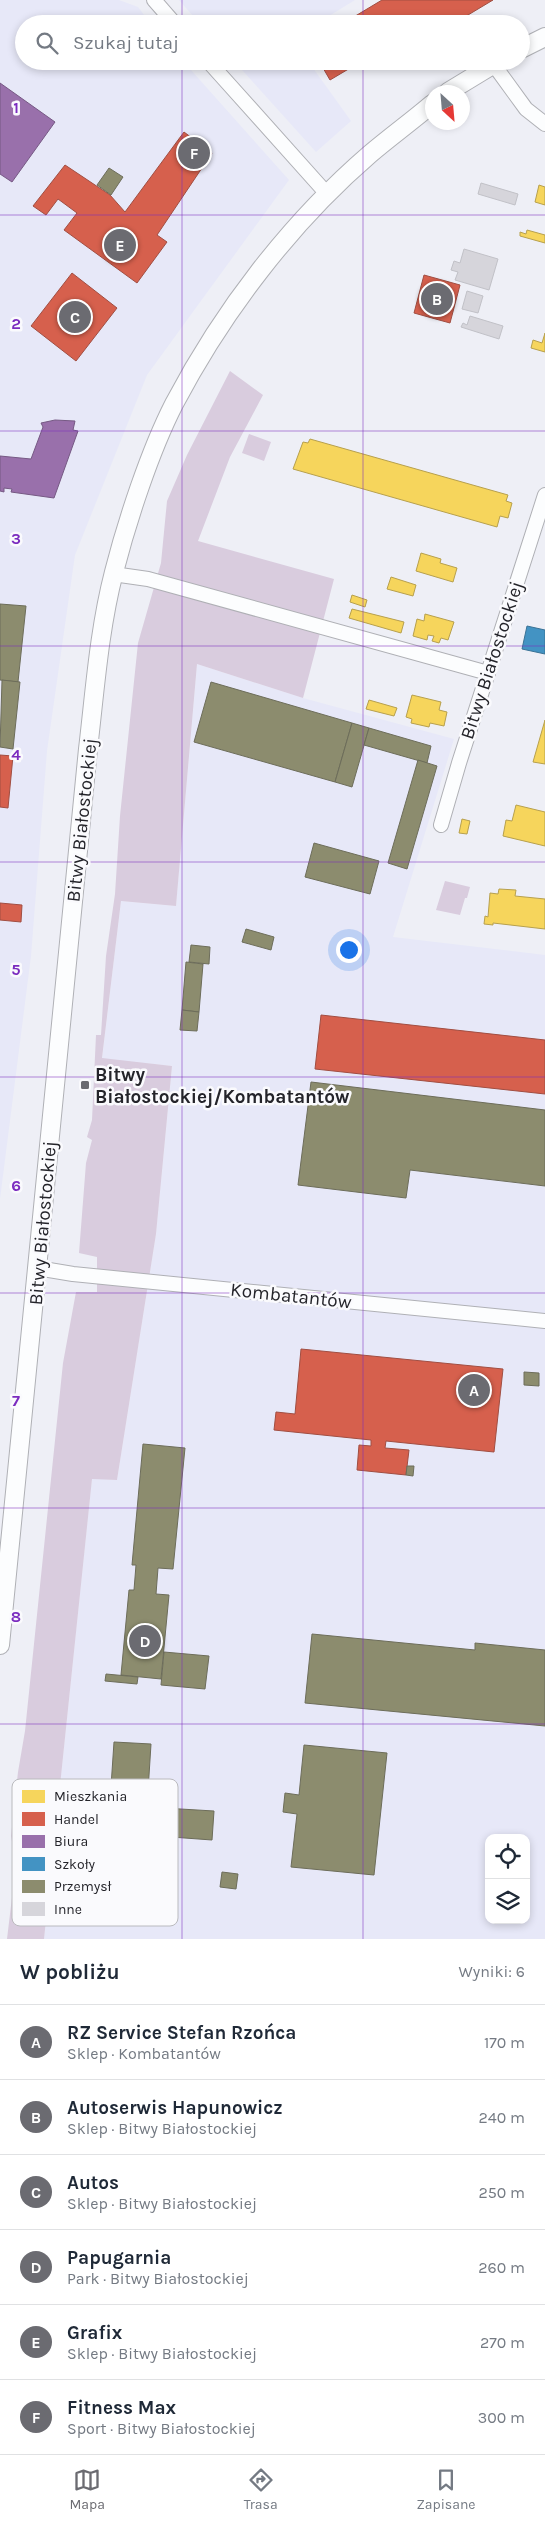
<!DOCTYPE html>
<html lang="pl">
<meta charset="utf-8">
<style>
:root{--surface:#fff;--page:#f2f2f3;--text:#1f2937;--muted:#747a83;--line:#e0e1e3;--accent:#6b6b71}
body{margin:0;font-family:Karla,sans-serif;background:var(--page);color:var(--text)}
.controls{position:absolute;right:15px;bottom:15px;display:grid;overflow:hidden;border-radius:10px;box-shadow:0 2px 8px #0003}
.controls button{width:45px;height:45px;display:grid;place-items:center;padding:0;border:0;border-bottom:1px solid var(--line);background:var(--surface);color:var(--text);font:25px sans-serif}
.compass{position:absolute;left:425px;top:85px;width:45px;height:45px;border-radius:50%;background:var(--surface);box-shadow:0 2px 8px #0003;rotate:154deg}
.you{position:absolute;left:348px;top:949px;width:18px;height:18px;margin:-12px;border:4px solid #fff;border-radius:50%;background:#1a73e8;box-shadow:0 0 0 8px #1a73e833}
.badge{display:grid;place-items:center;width:32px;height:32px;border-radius:50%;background:var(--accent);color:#fff;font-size:16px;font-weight:700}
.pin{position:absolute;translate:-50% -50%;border:2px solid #fff;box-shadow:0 1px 5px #0006}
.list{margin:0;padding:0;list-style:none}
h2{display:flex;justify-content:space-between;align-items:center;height:65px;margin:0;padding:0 20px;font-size:21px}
h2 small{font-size:16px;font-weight:400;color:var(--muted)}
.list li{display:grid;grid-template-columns:32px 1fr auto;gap:15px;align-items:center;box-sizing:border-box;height:75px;padding:0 20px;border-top:1px solid var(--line)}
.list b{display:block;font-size:19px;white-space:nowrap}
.list p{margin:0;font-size:16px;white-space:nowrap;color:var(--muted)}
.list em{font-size:16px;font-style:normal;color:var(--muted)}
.icon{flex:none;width:28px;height:28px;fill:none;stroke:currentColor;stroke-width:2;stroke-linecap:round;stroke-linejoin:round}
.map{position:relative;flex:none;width:545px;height:1939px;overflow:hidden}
.search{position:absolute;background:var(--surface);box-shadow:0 2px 8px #0003;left:15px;right:15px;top:15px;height:55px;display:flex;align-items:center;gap:12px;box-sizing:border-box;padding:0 18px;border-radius:28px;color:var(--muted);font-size:19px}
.sheet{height:515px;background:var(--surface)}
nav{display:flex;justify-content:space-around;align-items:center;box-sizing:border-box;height:70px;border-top:1px solid var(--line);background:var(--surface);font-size:14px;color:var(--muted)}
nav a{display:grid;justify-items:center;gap:2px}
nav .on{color:var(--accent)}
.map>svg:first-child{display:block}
.built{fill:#e7e8f8;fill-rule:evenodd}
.green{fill:#d9ccde}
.homes{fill:#f6d55c;stroke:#b7a04d}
.shops{fill:#d6604d;stroke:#a14e42}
.offices{fill:#9970ab;stroke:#765984}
.schools{fill:#4393c3;stroke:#3a7295}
.industry{fill:#8c8c6e;stroke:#6d6d5a}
.building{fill:#d6d5db;stroke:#c1c1c7}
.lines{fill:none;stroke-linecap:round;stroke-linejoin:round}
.minor-casing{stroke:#afb0b5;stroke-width:16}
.tertiary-casing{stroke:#afb0b5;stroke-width:20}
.minor{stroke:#fcfdfe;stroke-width:14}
.tertiary{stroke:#fcfdfe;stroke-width:18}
.grid{fill:none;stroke:#7b2cbf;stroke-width:1;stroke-opacity:0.55}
.poi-dot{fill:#6b6b71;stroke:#fafafd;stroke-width:2}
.labels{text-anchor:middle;stroke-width:5;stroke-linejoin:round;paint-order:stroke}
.street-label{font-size:19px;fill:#24242a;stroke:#fafafd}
.poi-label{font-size:19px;font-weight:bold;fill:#24242a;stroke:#fafafd;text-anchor:start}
.key{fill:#fafafd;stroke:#bababe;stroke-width:1}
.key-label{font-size:14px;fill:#24242a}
.grid-label{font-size:16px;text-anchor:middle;font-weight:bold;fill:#7b2cbf;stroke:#fafafd;stroke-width:5;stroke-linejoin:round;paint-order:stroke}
</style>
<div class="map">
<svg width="545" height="1939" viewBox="0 0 545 1939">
<rect width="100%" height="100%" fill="#eeeff6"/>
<g class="built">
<polygon points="0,0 119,0 138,7 151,24 24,24 24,61 183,61 289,180 147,375 75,555 47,751 31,956 0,1199"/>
<polygon points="179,0 355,0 316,24 200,24"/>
<polygon points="234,61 308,61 351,121 316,152"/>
<path d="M197,664L303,698L454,739L393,937L545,955V1939H44L92,1478L117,1480L156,1234L172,1066L102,1059L121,901L176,906ZM489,1838H526V1920H489Z"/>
</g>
<g class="green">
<polygon points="230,371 263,395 230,457 198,541 334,579 303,698 197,664 176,906 121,901 102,1058 172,1066 156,1234 117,1480 92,1479 44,1939 7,1939 16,1864 11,1836 18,1772 25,1731 63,1363 76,1292 97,1292 97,1257 79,1253 86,1163 92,1140 87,1137 92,1120 96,1035 101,1035 106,956 115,894 120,816 138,643 161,563 167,501 187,455"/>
<polygon points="249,434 271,442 264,461 242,453"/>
<polygon points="445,881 470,887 467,898 465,898 460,915 436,910"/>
</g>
<g class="homes">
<polygon points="539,185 545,187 545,205 535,202"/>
<polygon points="527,230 545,235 545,243 520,236 520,232 526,234"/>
<polygon points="545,333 545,352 531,348 533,340 542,343"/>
<polygon points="310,439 508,495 506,501 512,503 508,518 500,516 497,527 293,469 303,442 308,443"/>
<polygon points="421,553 441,559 440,563 457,568 453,582 416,571"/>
<polygon points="391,577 416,585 413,596 387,589"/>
<polygon points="352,595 367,600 365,607 350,602"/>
<polygon points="352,609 404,622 401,633 349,618"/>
<polygon points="425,614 454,622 448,640 441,638 439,643 432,641 434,636 428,635 427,640 413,636 417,619 424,621"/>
<polygon points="412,695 441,702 439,710 447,712 444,726 430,723 429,727 411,723 412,719 406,717"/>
<polygon points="369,700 397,708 394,716 366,709"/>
<polygon points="545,720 545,764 533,762"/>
<polygon points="516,805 545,812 545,846 503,836 506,820 512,821"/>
<polygon points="462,819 470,821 467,834 459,833"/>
<polygon points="499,889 516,890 515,896 545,899 545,929 493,923 493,925 484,924 485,916 488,917 490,893 498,894"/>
</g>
<g class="shops">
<polygon points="382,0 493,0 453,24 342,24"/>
<polygon points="319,61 362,61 330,80"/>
<polygon points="184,132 212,153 157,235 167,242 137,283 64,230 77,213 58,199 46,215 33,206 65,165 110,195 125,212"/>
<polygon points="72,273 117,308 76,361 31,326"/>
<polygon points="424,275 460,285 450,323 414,313"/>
<polygon points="0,755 13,756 8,808 0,807"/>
<polygon points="0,903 22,905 21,922 0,920"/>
<polygon points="321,1015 545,1040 545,1094 315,1069"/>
<polygon points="301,1349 503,1369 494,1452 386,1441 385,1448 409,1450 406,1475 357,1470 359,1445 371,1446 371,1440 274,1430 276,1412 295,1414"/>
</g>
<g class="offices">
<polygon points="0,83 55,122 12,182 0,174"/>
<polygon points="55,420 75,421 73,430 78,431 54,498 11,492 12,489 4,488 4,492 0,491 0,456 31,459 43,427 41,423"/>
</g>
<polygon class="schools" points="527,626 545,630 545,654 522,649"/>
<g class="industry">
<polygon points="109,168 123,177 111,195 97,185"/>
<polygon points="0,604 26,606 18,682 0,680"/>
<polygon points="2,680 20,682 13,749 0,747"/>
<polygon points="211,682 352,723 335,782 194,742"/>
<polygon points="352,723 369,728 352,787 335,782"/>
<polygon points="369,728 431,746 427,763 364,745"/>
<polygon points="418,760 437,766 407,869 388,863"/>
<polygon points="314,843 379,861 370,894 305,877"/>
<polygon points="246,929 274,937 271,950 242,942"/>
<polygon points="191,945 210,947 209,964 189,962"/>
<polygon points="186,962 203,964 199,1012 182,1010"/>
<polygon points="182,1010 199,1012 197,1031 180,1030"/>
<polygon points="311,1082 545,1110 545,1186 410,1170 406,1198 298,1185"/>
<polygon points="524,1372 539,1373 539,1386 524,1385"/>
<polygon points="143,1444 185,1448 173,1569 158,1568 156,1594 169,1595 161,1679 121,1675 129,1590 134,1590 136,1565 132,1565"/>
<polygon points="407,1466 414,1466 413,1476 406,1475"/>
<polygon points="312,1634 475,1650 475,1643 545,1650 545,1726 305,1703"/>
<polygon points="164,1652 209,1656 205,1689 161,1685"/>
<polygon points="106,1674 138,1677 137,1684 105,1681"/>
<polygon points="114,1742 151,1744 147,1807 214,1811 212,1840 144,1835 142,1863 106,1861"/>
<polygon points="304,1745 387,1753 374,1875 291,1867 297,1814 283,1812 285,1793 299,1795"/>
<polygon points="222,1872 238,1874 236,1889 220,1887"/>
</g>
<g class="building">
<polygon points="481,183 518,194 515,205 478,194"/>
<polygon points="464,249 498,259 489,290 455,280 458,272 451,270 454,261 460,263"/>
<polygon points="467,291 483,296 478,313 462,309"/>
<polygon points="470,316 503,326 499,339 461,327 463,323 467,325"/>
</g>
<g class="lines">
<g class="minor-casing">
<g id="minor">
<polyline points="154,0 175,24"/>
<polyline points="208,61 328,195"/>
<polyline points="494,65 526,109 545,124"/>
<polyline points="113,574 148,579 488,673"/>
<polyline points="441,825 459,763 545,495"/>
<polyline points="37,1268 73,1274 545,1321"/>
</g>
</g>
<g class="tertiary-casing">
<g id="tertiary">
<polyline points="521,49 545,37"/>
<polyline points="448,92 499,61"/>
<path d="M0,1645L88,749C95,690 99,630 114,572C127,521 150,451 174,404C223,311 290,223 370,154C390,137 412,121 432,104"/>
</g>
</g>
<use href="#minor" class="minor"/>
<use href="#tertiary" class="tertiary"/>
</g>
<path class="grid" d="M182,0V24M363,0V24M182,61V1939M363,61V1939M0,215H545M0,431H545M0,646H545M0,862H545M0,1077H545M0,1293H545M0,1508H545M0,1724H545"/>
<rect class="poi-dot" x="80" y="1080" width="10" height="10" rx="2.5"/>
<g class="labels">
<g class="street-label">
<text transform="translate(491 660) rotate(-72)" y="7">Bitwy Białostockiej</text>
<text transform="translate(81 820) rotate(-84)" y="7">Bitwy Białostockiej</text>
<text transform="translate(42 1223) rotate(-85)" y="7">Bitwy Białostockiej</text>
<text transform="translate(291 1295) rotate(6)" y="7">Kombatantów</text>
</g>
<g class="poi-label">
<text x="95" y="1081">Bitwy<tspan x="95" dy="22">Białostockiej/Kombatantów</tspan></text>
</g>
</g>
<rect x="12" y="1779" width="166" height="147" rx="8" class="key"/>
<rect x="22" y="1790" width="23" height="13" fill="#f6d55c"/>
<rect x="22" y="1812" width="23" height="14" fill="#d6604d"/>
<rect x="22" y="1835" width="23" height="13" fill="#9970ab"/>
<rect x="22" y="1857" width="23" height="14" fill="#4393c3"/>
<rect x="22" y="1880" width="23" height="13" fill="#8c8c6e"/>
<rect x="22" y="1902" width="23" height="14" fill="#d6d5db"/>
<g class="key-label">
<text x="54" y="1801">Mieszkania</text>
<text x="54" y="1824">Handel</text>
<text x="54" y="1846">Biura</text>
<text x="54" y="1869">Szkoły</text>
<text x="54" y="1891">Przemysł</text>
<text x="54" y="1914">Inne</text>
</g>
<g class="grid-label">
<text x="16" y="113">1</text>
<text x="16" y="329">2</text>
<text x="16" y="544">3</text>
<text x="16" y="760">4</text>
<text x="16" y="975">5</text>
<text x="16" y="1191">6</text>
<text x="16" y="1406">7</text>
<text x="16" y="1622">8</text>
</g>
</svg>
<div class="controls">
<button><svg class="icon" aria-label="locate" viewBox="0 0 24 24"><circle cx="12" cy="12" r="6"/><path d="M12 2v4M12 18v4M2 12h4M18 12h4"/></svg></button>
<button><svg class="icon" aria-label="layers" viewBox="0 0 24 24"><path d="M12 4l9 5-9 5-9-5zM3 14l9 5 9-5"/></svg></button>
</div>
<svg class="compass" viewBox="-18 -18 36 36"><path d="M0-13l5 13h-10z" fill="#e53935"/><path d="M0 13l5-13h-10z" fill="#747a83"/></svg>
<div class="you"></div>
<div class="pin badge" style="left:474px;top:1390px">A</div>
<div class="pin badge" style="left:437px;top:299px">B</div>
<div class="pin badge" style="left:75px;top:317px">C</div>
<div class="pin badge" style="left:145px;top:1641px">D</div>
<div class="pin badge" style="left:120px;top:245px">E</div>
<div class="pin badge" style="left:194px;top:153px">F</div>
<div class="search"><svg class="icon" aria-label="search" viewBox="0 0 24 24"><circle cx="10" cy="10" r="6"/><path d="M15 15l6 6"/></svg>Szukaj tutaj</div>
</div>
<section class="sheet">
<h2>W pobliżu<small>Wyniki: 6</small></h2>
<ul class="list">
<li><span class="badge">A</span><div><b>RZ Service Stefan Rzońca</b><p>Sklep · Kombatantów</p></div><em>170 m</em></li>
<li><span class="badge">B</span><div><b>Autoserwis Hapunowicz</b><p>Sklep · Bitwy Białostockiej</p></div><em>240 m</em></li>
<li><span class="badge">C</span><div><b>Autos</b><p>Sklep · Bitwy Białostockiej</p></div><em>250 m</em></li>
<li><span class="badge">D</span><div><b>Papugarnia</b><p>Park · Bitwy Białostockiej</p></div><em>260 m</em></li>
<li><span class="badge">E</span><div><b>Grafix</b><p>Sklep · Bitwy Białostockiej</p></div><em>270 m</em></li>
<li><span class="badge">F</span><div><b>Fitness Max</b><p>Sport · Bitwy Białostockiej</p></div><em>300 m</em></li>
</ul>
</section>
<nav>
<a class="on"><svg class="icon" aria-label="map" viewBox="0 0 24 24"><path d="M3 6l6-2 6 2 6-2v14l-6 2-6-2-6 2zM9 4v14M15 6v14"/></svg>Mapa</a>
<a><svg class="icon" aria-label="directions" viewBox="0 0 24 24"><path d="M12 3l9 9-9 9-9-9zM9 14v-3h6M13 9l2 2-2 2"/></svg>Trasa</a>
<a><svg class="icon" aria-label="saved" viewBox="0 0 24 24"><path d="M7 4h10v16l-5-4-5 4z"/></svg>Zapisane</a>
</nav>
